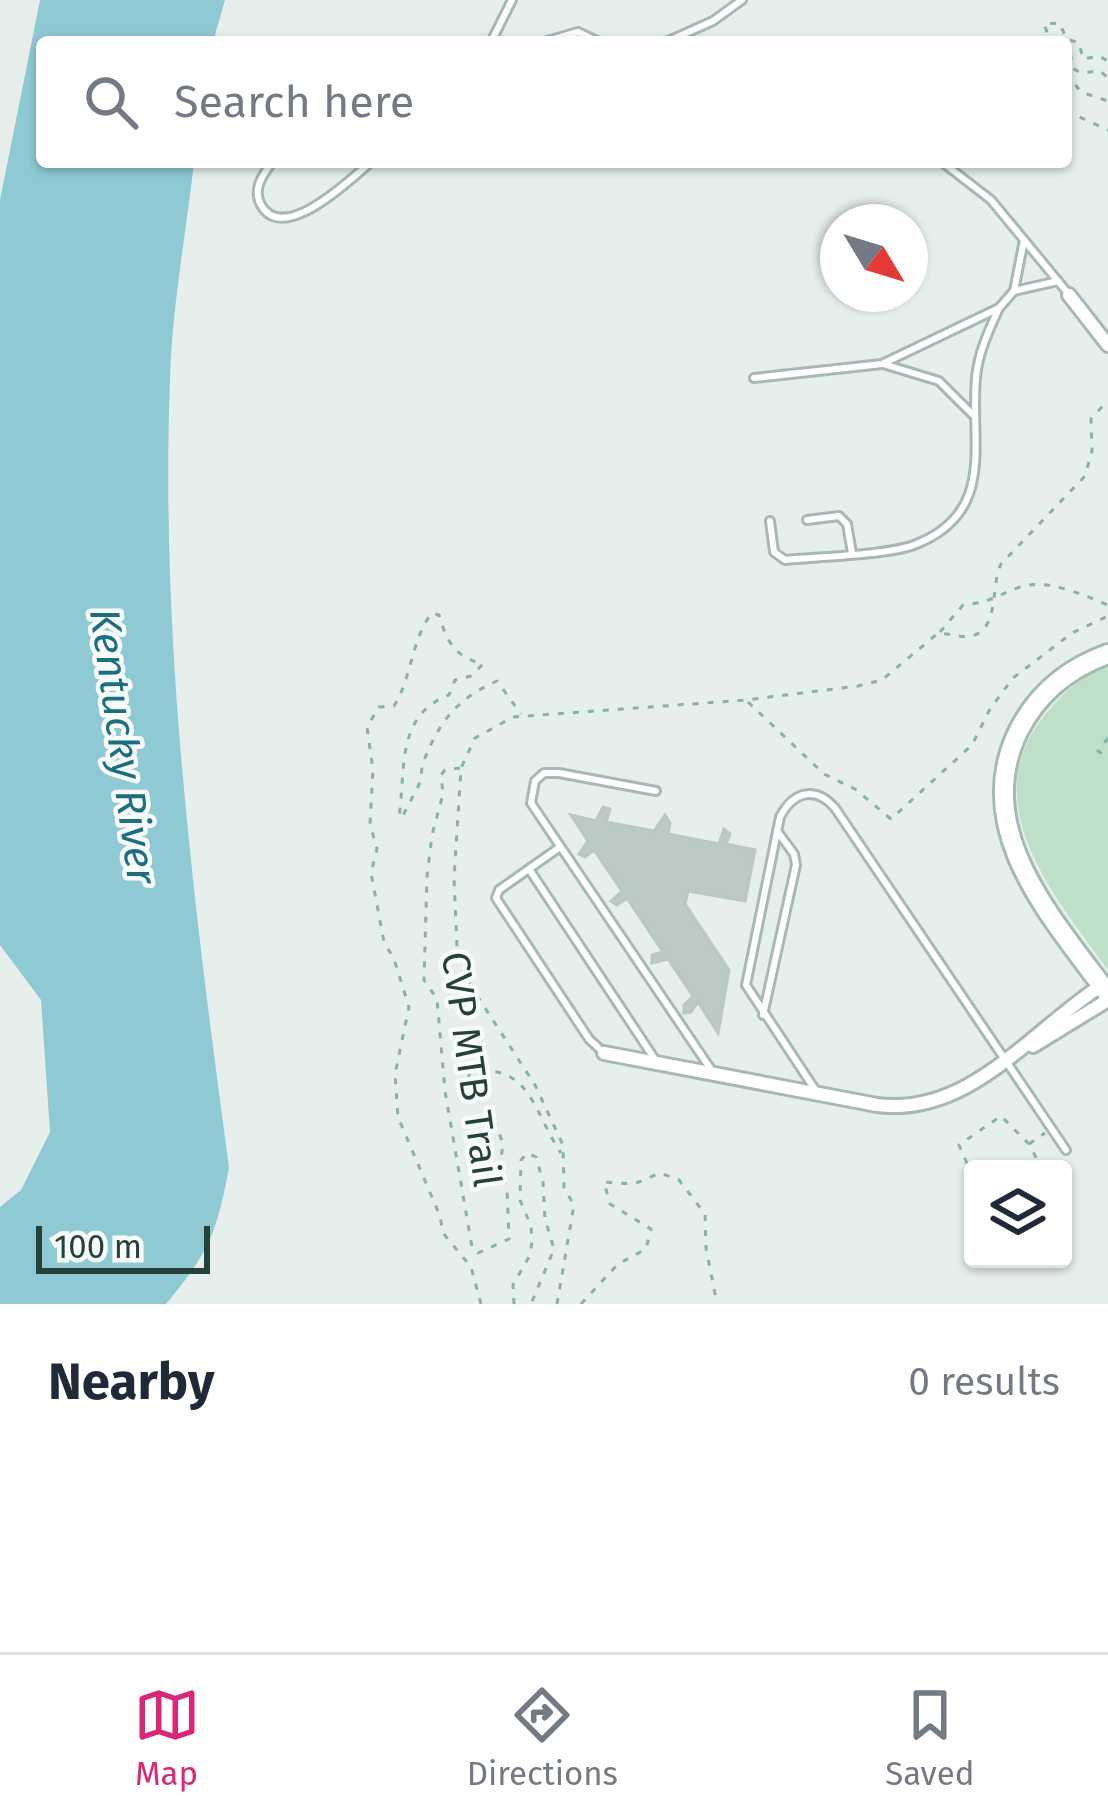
<!DOCTYPE html>
<style>
:root{--surface:#fff;--page:#f6f6f7;--text:#1f2937;--muted:#747a83;--line:#e0e1e3;--accent:#db2777}
body{margin:0;font-family:"Fira Sans",sans-serif;background:var(--page);color:var(--text)}
.controls{position:absolute;right:36px;bottom:36px;display:grid;overflow:hidden;border-radius:12px;box-shadow:0 3px 9px #0004}
.controls button{width:108px;height:108px;display:grid;place-items:center;padding:0;border:0;border-bottom:3px solid var(--line);background:var(--surface);color:var(--text);font:60px sans-serif}
.compass{position:absolute;left:820px;top:204px;width:108px;height:108px;border-radius:50%;background:var(--surface);box-shadow:0 3px 9px #0004;rotate:128deg}
.scale{position:absolute;left:36px;bottom:30px;width:174px;box-sizing:border-box;padding-left:12px;border:6px solid #24423a;border-top:0;font-size:33px;line-height:42px;white-space:nowrap;color:#24423a;-webkit-text-stroke:9px #f7fbf9;paint-order:stroke}
.list{margin:0;padding:0;list-style:none}
h2{display:flex;justify-content:space-between;align-items:center;height:156px;margin:0;padding:0 48px;font-size:51px}
h2 small{font-size:39px;font-weight:400;color:var(--muted)}
.icon{flex:none;width:66px;height:66px;fill:none;stroke:currentColor;stroke-width:2;stroke-linecap:round;stroke-linejoin:round}
.map{position:relative;flex:none;width:1108px;height:1304px;overflow:hidden}
.search{position:absolute;background:var(--surface);box-shadow:0 3px 9px #0004;left:36px;right:36px;top:36px;height:132px;display:flex;align-items:center;gap:30px;box-sizing:border-box;padding:0 42px;border-radius:12px;color:var(--muted);font-size:45px}
.sheet{height:348px;background:var(--surface)}
nav{display:flex;justify-content:space-around;align-items:center;box-sizing:border-box;height:168px;border-top:3px solid var(--line);background:var(--surface);font-size:33px;color:var(--muted)}
nav a{display:grid;justify-items:center;gap:6px}
nav .on{color:var(--accent)}
.map>svg:first-child{display:block}
.green{fill:#bfe0c8}
.water{fill:#8ec9d4}
.building{fill:#bbcac4;stroke:#b8c9c2;stroke-width:3}
.lines{fill:none;stroke-linecap:round;stroke-linejoin:round}
.lane-casing{stroke:#a8b8b2;stroke-width:12}
.street-casing{stroke:#a8b8b2;stroke-width:18}
.secondary-casing{stroke:#a4bbb3;stroke-width:24}
.path{stroke:#86b3a5;stroke-width:3;stroke-dasharray:6 9;stroke-linecap:butt}
.lane{stroke:#fff;stroke-width:6}
.street{stroke:#fff;stroke-width:12}
.secondary{stroke:#fff;stroke-width:18}
.labels{text-anchor:middle;stroke-width:9;stroke-linejoin:round;paint-order:stroke}
.street-label{font-size:39px;fill:#24423a;stroke:#f7fbf9}
.water-label{font-size:42px;font-style:italic;fill:#1c6f80;stroke:#f7fbf9}
</style>
<div class="map">
<svg width="1108" height="1304" viewBox="0 0 1108 1304">
<rect width="100%" height="100%" fill="#e6efeb"/>
<path class="green" d="M1108,666V970C1055,896 974,804 1044,716C1062,693 1081,676 1108,666Z"/>
<path class="water" d="M40,0H225L213,42H42V162H194C186,234 172,307 170,379C160,643 194,907 229,1168C216,1235 209,1252 166,1304H0V1207L21,1190L50,1132L41,1000L0,945V200Z"/>
<polygon class="building" points="603,807 610,809 606,822 654,831 665,815 670,823 668,834 719,844 724,829 730,834 726,844 755,850 745,901 688,891 685,904 729,970 718,1033 698,1002 691,1012 684,1013 684,1005 693,996 668,959 652,963 652,955 663,952 627,898 617,905 611,901 622,891 594,850 585,857 579,854 588,841 571,815 596,821"/>
<g class="lines">
<g class="lane-casing">
<g id="lane">
<polyline points="491,42 512,0"/>
<polyline points="544,42 578,32 599,42"/>
<polyline points="666,42 713,21 742,0"/>
<path d="M272,162C263,175 252,189 261,205C283,245 350,180 371,162"/>
<polyline points="942,162 991,200 1067,292"/>
<polyline points="1024,240 1014,291 1058,281"/>
<polyline points="883,364 939,381 973,415"/>
<polyline points="754,378 882,364 999,308 1014,291"/>
<polyline points="807,520 839,516 847,524 852,553"/>
<path d="M770,521L774,552L785,560C817,557 887,555 914,545C997,513 970,444 976,378C978,353 989,330 999,308"/>
<polyline points="656,791 559,773 544,773 535,781 531,803 712,1071"/>
<polyline points="560,847 499,890 496,898 589,1039 604,1053"/>
<polyline points="529,869 656,1061"/>
<polyline points="763,1015 796,865 794,854 777,831"/>
<path d="M816,1091L746,985L780,817C793,792 815,785 835,808L1066,1150"/>
</g>
</g>
<g class="street-casing">
<g id="street">
<polyline points="1069,295 1108,345"/>
<polyline points="1033,1046 1108,1000"/>
<path d="M604,1053L877,1105C969,1117 1031,1031 1102,985"/>
</g>
</g>
<g class="secondary-casing">
<path id="secondary" d="M1108,654C1069,668 1038,693 1019,730C969,829 1053,919 1108,994"/>
</g>
<g class="path">
<polyline points="1038,42 1048,35 1044,24 1059,23 1067,39 1079,43 1083,59 1099,56 1108,61"/>
<polyline points="1053,42 1056,42"/>
<polyline points="1066,45 1073,51 1069,66 1081,73 1100,71 1108,78"/>
<polyline points="1066,73 1081,92 1108,101"/>
<polyline points="1066,111 1108,130"/>
<path d="M940,632L963,605C993,602 995,596 1020,587C1047,578 1083,595 1108,605"/>
<polyline points="748,702 824,774 855,789 891,819 972,745 990,709 1013,678 1072,633 1108,616"/>
<polyline points="1108,738 1098,751 1108,758"/>
<path d="M460,768L445,770L441,775L443,794L432,835L427,876L424,980L437,999L445,1091L472,1247L478,1253L509,1239L507,1189L500,1166L503,1144L488,1101L469,1086V1073C530,1060 534,1114 561,1153"/>
<polyline points="1029,1144 1045,1133"/>
<polyline points="973,1177 959,1145 1001,1116 1029,1144 1042,1169"/>
<path d="M481,1304L471,1267L443,1233L440,1216L398,1117L395,1074L409,1007L394,959L384,942L371,873L377,849L370,824L373,770L367,727L379,707L394,706C412,678 411,639 432,613L439,615C447,642 455,657 483,664L471,676L455,680L449,695C395,715 406,772 399,817L403,816C408,804 415,794 420,782C422,776 421,769 423,763C439,722 456,699 497,681L521,714"/>
<polyline points="514,1304 513,1285 530,1255 532,1242 531,1226 520,1200 521,1160 527,1153 536,1157 543,1182 545,1219 554,1249 531,1304"/>
<path d="M557,1304L574,1205L564,1188L563,1145L535,1085L465,977L457,947L454,878L461,768L475,738L513,717L746,700L858,686L882,680L937,634C949,632 964,640 975,635C999,626 991,583 1001,564L1085,476L1092,451L1091,419L1108,400"/>
<polyline points="581,1304 618,1264 646,1249 651,1229 610,1204 604,1182 634,1184 660,1173 679,1180 705,1214 706,1248 717,1304"/>
</g>
<use href="#lane" class="lane"/>
<use href="#street" class="street"/>
<use href="#secondary" class="secondary"/>
</g>
<g class="labels">
<g class="street-label">
<text transform="translate(472 1069) rotate(82)" y="14">CVP MTB Trail</text>
</g>
<g class="water-label">
<text transform="translate(124 746) rotate(82)" y="15">Kentucky River</text>
</g>
</g>
</svg>
<div class="controls">
<button><svg class="icon" aria-label="layers" viewBox="0 0 24 24"><path d="M12 4l9 5-9 5-9-5zM3 14l9 5 9-5"/></svg></button>
</div>
<svg class="compass" viewBox="-18 -18 36 36"><path d="M0-13l5 13h-10z" fill="#e53935"/><path d="M0 13l5-13h-10z" fill="#747a83"/></svg>
<div class="scale">100 m</div>
<div class="search"><svg class="icon" aria-label="search" viewBox="0 0 24 24"><circle cx="10" cy="10" r="6"/><path d="M15 15l6 6"/></svg>Search here</div>
</div>
<section class="sheet">
<h2>Nearby<small>0 results</small></h2>
<ul class="list">
</ul>
</section>
<nav>
<a class="on"><svg class="icon" aria-label="map" viewBox="0 0 24 24"><path d="M3 6l6-2 6 2 6-2v14l-6 2-6-2-6 2zM9 4v14M15 6v14"/></svg>Map</a>
<a><svg class="icon" aria-label="directions" viewBox="0 0 24 24"><path d="M12 3l9 9-9 9-9-9zM9 14v-3h6M13 9l2 2-2 2"/></svg>Directions</a>
<a><svg class="icon" aria-label="saved" viewBox="0 0 24 24"><path d="M7 4h10v16l-5-4-5 4z"/></svg>Saved</a>
</nav>
